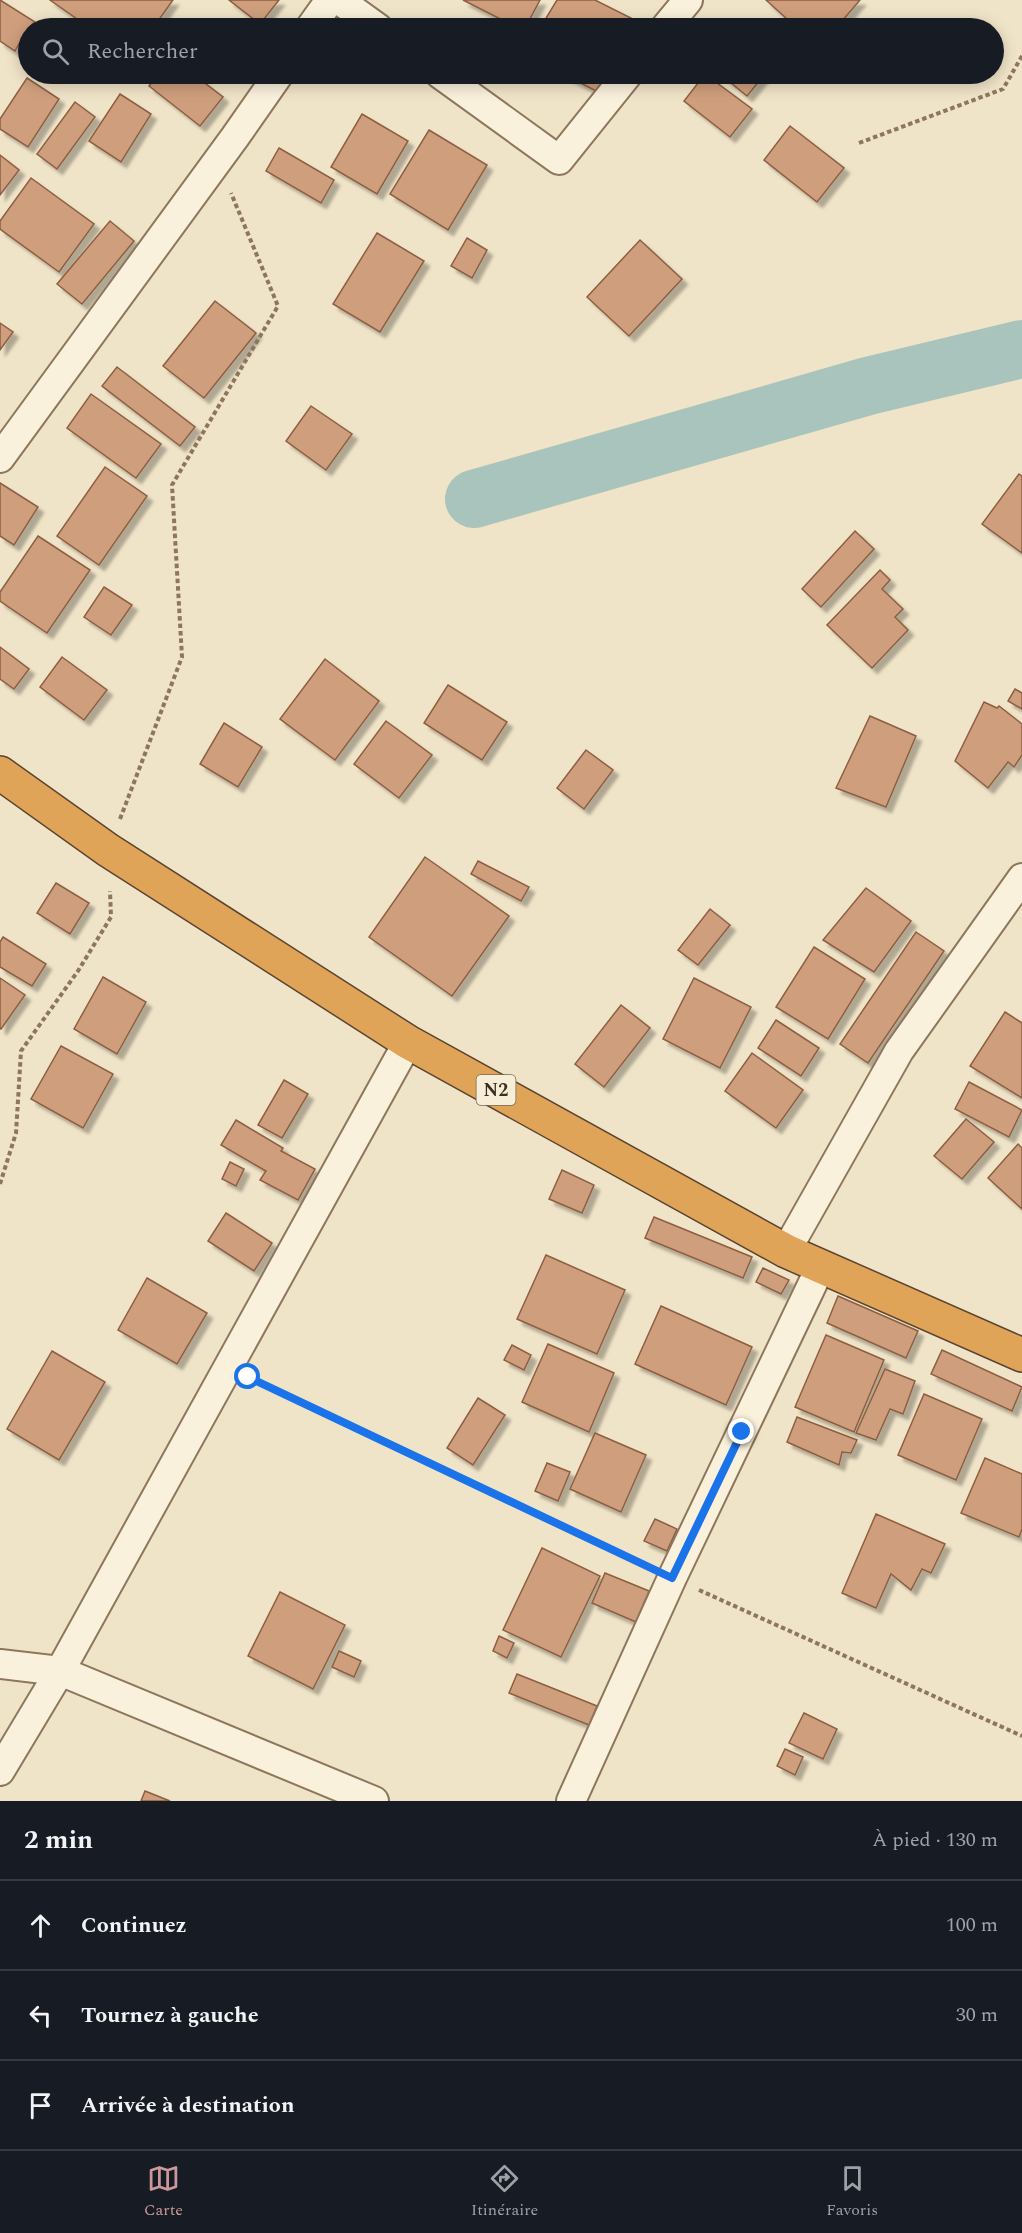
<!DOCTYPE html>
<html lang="fr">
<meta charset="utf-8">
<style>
:root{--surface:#171b24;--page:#242831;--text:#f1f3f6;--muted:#9ea1a6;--line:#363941;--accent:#cc999b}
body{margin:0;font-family:Spectral,serif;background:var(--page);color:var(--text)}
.stop{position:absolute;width:18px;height:18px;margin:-14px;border:4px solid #1a73e8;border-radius:50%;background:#fff}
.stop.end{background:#1a73e8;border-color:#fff;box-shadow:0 2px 6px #0008}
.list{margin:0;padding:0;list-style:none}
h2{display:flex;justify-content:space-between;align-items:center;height:78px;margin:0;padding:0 24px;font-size:26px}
h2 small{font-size:20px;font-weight:400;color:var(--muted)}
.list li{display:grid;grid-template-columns:39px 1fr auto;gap:18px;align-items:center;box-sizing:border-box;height:90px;padding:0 24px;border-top:2px solid var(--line)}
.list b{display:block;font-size:22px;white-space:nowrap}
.list em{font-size:20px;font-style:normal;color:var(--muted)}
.icon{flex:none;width:33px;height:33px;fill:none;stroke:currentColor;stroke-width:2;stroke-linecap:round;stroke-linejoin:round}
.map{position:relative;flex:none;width:1022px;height:1801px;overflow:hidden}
.search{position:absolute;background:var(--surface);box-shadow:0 3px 15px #0003;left:18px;right:18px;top:18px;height:66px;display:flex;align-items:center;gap:15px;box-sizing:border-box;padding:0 21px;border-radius:33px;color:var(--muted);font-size:22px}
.sheet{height:348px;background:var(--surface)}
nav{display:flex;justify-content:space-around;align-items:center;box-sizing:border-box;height:84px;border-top:2px solid var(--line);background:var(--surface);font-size:16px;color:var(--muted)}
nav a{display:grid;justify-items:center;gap:3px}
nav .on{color:var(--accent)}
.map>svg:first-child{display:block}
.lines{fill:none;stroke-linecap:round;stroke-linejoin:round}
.river{stroke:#a9c4bc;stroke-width:58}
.building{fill:#cf9f7d;stroke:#8d5f41;stroke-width:1.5;filter:url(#shadow)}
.street-casing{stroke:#8d765c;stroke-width:32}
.highway-casing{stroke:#5b4430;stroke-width:36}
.path{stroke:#8d765c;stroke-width:4;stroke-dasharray:4.5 3;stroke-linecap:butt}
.street{stroke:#faf1dc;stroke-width:28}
.highway{stroke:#e0a458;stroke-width:33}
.route{stroke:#1a73e8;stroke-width:8}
.labels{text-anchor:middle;stroke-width:5;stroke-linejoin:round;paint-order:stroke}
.shield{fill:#f7eed8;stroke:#756857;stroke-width:1.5}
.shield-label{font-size:18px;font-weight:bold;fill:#3d2e20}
</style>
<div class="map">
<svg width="1022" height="1801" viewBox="0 0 1022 1801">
<defs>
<filter id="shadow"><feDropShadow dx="5.5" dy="5.5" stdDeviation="1.5" flood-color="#0004"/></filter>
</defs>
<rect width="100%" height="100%" fill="#f0e4c8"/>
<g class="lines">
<polyline class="river" points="474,499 868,386 1022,349"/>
</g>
<g class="building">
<polygon points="0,0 35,22 28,28 15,51 0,41"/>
<polygon points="50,0 173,0 153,28 90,28"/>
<polygon points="229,0 279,0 260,24"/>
<polygon points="463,0 540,0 525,28 518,28"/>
<polygon points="557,0 595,0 639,22 636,28 540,28"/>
<polygon points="766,0 860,0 836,28 797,28"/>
<polygon points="159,74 193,74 223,97 200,126 149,86"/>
<polygon points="563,74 611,74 600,93"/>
<polygon points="705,74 752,109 730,137 684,101"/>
<polygon points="720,74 765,74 747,96"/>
<polygon points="27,78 59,99 28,147 0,129 0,119"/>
<polygon points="120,94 151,114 121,162 89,141"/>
<polygon points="75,102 95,117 57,169 37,154"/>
<polygon points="362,114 408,141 377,194 331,167"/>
<polygon points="790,126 844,168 817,202 764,160"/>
<polygon points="429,130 487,165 448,230 390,194"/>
<polygon points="279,148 334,180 321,203 266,171"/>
<polygon points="0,155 19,170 0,195"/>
<polygon points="31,178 94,224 59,272 0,229 0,221"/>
<polygon points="110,221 134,241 82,304 57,284"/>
<polygon points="377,233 424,261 380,332 333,304"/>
<polygon points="467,238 487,250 472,278 451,266"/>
<polygon points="640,240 682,279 629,336 587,297"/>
<polygon points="215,301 256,333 204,398 163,366"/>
<polygon points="0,323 13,332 0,350"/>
<polygon points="117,367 195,427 180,446 102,386"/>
<polygon points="91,394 161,444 136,478 67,428"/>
<polygon points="311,406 352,434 326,470 286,441"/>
<polygon points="105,467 147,496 99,565 57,536"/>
<polygon points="1019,474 1022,476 1022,553 982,524"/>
<polygon points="0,483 38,507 14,545 0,536"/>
<polygon points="855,531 874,549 821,607 802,589"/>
<polygon points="38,536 90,570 47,633 0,601 0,592"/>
<polygon points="880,570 890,580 882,589 903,609 895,617 908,630 872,668 827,625"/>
<polygon points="104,587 132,605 111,635 84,617"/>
<polygon points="0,647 29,669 14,689 0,679"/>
<polygon points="62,657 107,690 84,720 40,687"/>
<polygon points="325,659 379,701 335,760 280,719"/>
<polygon points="448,685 507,722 482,760 424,723"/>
<polygon points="1015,689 1022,693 1022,709 1008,701"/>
<polygon points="984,702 997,708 999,706 1022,724 1022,755 1014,767 1008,762 988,788 955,761"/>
<polygon points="870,716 916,736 886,807 836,788"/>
<polygon points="386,721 432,755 399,798 354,764"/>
<polygon points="224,723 262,747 238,787 200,764"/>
<polygon points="586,750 613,770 584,809 557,788"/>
<polygon points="425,857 509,916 452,996 369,937"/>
<polygon points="478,861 529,887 521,901 471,874"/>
<polygon points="56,883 89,903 70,934 37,913"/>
<polygon points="866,888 911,921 874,972 823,940"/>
<polygon points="710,909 730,925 698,965 678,950"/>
<polygon points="916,932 944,951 868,1063 840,1044"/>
<polygon points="3,937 46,964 32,986 0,967 0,942"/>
<polygon points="814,947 865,979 828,1039 776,1007"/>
<polygon points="103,977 146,1002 117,1054 74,1029"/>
<polygon points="0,978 25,995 1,1029 0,1028"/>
<polygon points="694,978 751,1007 720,1068 663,1039"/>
<polygon points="621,1005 650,1028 604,1087 575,1064"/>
<polygon points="1005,1012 1022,1023 1022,1098 970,1066"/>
<polygon points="776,1020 819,1048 801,1076 758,1048"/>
<polygon points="61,1046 113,1074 83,1128 31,1099"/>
<polygon points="752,1053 803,1090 776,1128 725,1091"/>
<polygon points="284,1080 308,1094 282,1138 258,1125"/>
<polygon points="969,1082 1022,1110 1009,1137 955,1109"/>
<polygon points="966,1119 994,1142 962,1179 934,1156"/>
<polygon points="236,1120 283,1148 281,1151 315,1169 298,1200 260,1180 266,1171 221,1145"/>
<polygon points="1018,1144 1022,1148 1022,1209 988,1178"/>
<polygon points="230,1162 244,1169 236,1186 222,1179"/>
<polygon points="562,1170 594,1185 582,1213 549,1199"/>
<polygon points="226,1213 272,1243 254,1271 208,1241"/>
<polygon points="654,1217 752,1257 743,1278 645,1238"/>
<polygon points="546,1255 625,1290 597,1354 517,1319"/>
<polygon points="763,1268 789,1280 781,1294 756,1282"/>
<polygon points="147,1278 207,1313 177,1364 118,1330"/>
<polygon points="838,1296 918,1331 906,1358 827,1323"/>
<polygon points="661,1306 752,1347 726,1405 635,1364"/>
<polygon points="826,1335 884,1360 854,1432 795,1407"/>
<polygon points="548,1344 614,1373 589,1432 522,1402"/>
<polygon points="512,1345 531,1355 524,1370 504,1360"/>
<polygon points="942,1350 1022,1387 1012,1411 931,1374"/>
<polygon points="52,1351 105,1382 59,1460 7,1429"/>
<polygon points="885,1369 915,1381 903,1414 890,1409 876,1440 856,1433"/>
<polygon points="924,1394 982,1419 956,1480 898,1455"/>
<polygon points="478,1398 505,1415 473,1465 447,1448"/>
<polygon points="797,1417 857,1440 851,1453 842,1452 839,1465 787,1442"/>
<polygon points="595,1433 646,1455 621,1512 570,1489"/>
<polygon points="985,1458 1022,1474 1022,1529 1019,1537 961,1513"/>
<polygon points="547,1463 570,1472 558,1501 535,1491"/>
<polygon points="876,1514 945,1544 931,1573 922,1569 911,1590 891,1574 876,1608 842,1593"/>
<polygon points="655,1519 677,1529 667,1551 644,1541"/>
<polygon points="542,1548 600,1576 561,1657 503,1630"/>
<polygon points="605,1573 649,1591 636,1622 592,1603"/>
<polygon points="280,1592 345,1625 313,1689 248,1656"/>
<polygon points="499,1636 514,1643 507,1658 493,1651"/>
<polygon points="339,1651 361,1661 354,1677 332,1667"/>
<polygon points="517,1674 597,1706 589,1725 509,1693"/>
<polygon points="804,1713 837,1729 823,1759 789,1743"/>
<polygon points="785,1749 803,1757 795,1775 777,1766"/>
<polygon points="145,1791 170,1801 141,1801"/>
</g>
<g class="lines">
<g class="street-casing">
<g id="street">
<polyline points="339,0 378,28"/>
<polyline points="310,28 330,0"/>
<polyline points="665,28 688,0"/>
<polyline points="440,74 559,160 628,74"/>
<polyline points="0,458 235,137 279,74"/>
<polyline points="786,1251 899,1051 1022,878"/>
<polyline points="0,1664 60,1671 374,1801"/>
<polyline points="0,1771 60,1671 408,1042"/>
<polyline points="571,1801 672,1578 821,1266"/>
</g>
</g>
<g class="highway-casing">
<polyline id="highway" points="0,773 108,850 408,1042 786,1251 1022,1355"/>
</g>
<g class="path">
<polyline points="859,143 1003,89 1022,56"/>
<polyline points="120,819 182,657 172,485 278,306 231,193"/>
<polyline points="0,1184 16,1133 21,1051 78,971 111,917 110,891"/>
<polyline points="254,1380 646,1566"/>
<polyline points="699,1590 1022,1736"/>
</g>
<use href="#street" class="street"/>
<use href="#highway" class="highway"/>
</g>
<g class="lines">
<polyline class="route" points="248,1377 672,1578 742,1432"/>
</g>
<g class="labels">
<rect class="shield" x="476.5" y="1075" width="39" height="30" rx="4.5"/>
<g class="shield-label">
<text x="496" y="1096">N2</text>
</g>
</g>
</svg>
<div class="stop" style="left:248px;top:1377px"></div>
<div class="stop end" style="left:742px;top:1432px"></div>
<div class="search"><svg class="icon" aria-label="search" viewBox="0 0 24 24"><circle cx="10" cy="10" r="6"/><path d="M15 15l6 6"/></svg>Rechercher</div>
</div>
<section class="sheet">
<h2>2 min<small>À pied · 130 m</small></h2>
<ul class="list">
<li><svg class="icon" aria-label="ahead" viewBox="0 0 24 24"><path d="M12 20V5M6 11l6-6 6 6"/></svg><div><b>Continuez</b></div><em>100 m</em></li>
<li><svg class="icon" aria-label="left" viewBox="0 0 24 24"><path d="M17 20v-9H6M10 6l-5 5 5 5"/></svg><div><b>Tournez à gauche</b></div><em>30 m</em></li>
<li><svg class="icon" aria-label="arrive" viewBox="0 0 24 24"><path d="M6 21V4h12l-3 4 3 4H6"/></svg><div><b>Arrivée à destination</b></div></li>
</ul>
</section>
<nav>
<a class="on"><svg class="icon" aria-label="map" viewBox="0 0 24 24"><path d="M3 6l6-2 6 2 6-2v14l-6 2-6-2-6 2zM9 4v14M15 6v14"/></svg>Carte</a>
<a><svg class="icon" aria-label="directions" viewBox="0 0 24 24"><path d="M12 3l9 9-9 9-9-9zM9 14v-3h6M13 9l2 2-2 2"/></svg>Itinéraire</a>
<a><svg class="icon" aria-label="saved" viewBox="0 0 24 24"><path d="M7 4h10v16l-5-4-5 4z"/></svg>Favoris</a>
</nav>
